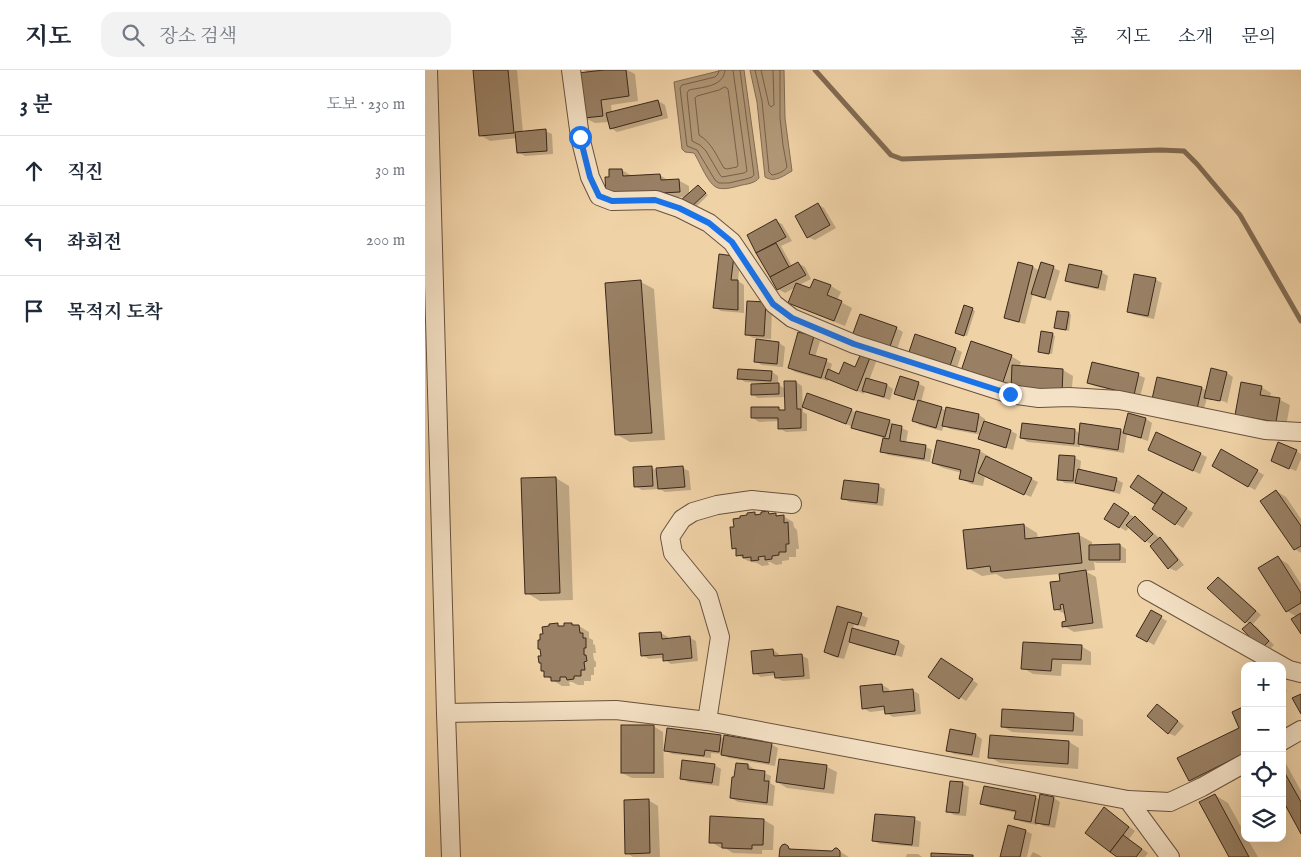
<!DOCTYPE html>
<html lang="ko">
<meta charset="utf-8">
<style>
:root{--surface:#fff;--page:#f2f2f3;--text:#1f2937;--muted:#747a83;--line:#e0e1e3}
body{margin:0;font-family:"IM FELL English","Noto Serif KR",serif;background:var(--page);color:var(--text)}
.controls{position:absolute;right:15px;bottom:15px;display:grid;overflow:hidden;border-radius:10px;box-shadow:0 5px 20px #0002}
.controls button{width:45px;height:45px;display:grid;place-items:center;padding:0;border:0;border-bottom:1px solid var(--line);background:var(--surface);color:var(--text);font:25px sans-serif}
.stop{position:absolute;width:15px;height:15px;margin:-11px;border:4px solid #1a73e8;border-radius:50%;background:#fff}
.stop.end{background:#1a73e8;border-color:#fff;box-shadow:0 1px 5px #0008}
.list{margin:0;padding:0;list-style:none}
h2{display:flex;justify-content:space-between;align-items:center;height:65px;margin:0;padding:0 20px;font-size:21px}
h2 small{font-size:16px;font-weight:400;color:var(--muted)}
.list li{display:grid;grid-template-columns:32px 1fr auto;gap:15px;align-items:center;box-sizing:border-box;height:70px;padding:0 20px;border-top:1px solid var(--line)}
.list b{display:block;font-size:19px;white-space:nowrap}
.list em{font-size:16px;font-style:normal;color:var(--muted)}
.icon{flex:none;width:28px;height:28px;fill:none;stroke:currentColor;stroke-width:2;stroke-linecap:round;stroke-linejoin:round}
.map{position:relative;flex:none;width:876px;height:787px;overflow:hidden}
header{display:flex;align-items:center;gap:30px;box-sizing:border-box;height:70px;padding:0 25px;background:var(--surface);border-bottom:1px solid var(--line)}
header strong{font-size:24px}
nav{display:flex;gap:28px;margin-inline-start:auto;font-size:18px}
.search{width:350px;height:45px;background:var(--page);display:flex;align-items:center;gap:12px;box-sizing:border-box;padding:0 18px;border-radius:15px;color:var(--muted);font-size:19px}
main{display:flex}
aside{flex:1;background:var(--surface)}
.map>svg:first-child{display:block}
.water{fill:#b29877;stroke:#826b52}
.shadow{fill:#0003}
.lines{fill:none;stroke-linecap:round;stroke-linejoin:round}
.shore{stroke:#766049;stroke-width:1}
.stream{stroke:#826b52;stroke-width:5}
.building{fill:#998064;stroke:#3b281b}
.minor-casing{stroke:#68523e;stroke-width:20}
.minor{stroke:#f5e2c6;stroke-width:18}
.route{stroke:#1a73e8;stroke-width:6}
</style>
<header>
<strong>지도</strong>
<div class="search"><svg class="icon" aria-label="search" viewBox="0 0 24 24"><circle cx="10" cy="10" r="6"/><path d="M15 15l6 6"/></svg>장소 검색</div>
<nav><a>홈</a><a>지도</a><a>소개</a><a>문의</a></nav>
</header>
<main>
<aside>
<h2>3 분<small>도보 · 230 m</small></h2>
<ul class="list">
<li><svg class="icon" aria-label="ahead" viewBox="0 0 24 24"><path d="M12 20V5M6 11l6-6 6 6"/></svg><div><b>직진</b></div><em>30 m</em></li>
<li><svg class="icon" aria-label="left" viewBox="0 0 24 24"><path d="M17 20v-9H6M10 6l-5 5 5 5"/></svg><div><b>좌회전</b></div><em>200 m</em></li>
<li><svg class="icon" aria-label="arrive" viewBox="0 0 24 24"><path d="M6 21V4h12l-3 4 3 4H6"/></svg><div><b>목적지 도착</b></div></li>
</ul>
</aside>
<div class="map">
<svg width="876" height="787" viewBox="0 0 876 787">
<rect width="100%" height="100%" fill="#f0d2a7"/>
<filter id="stains"><feTurbulence type="fractalNoise" baseFrequency=".004" numOctaves="4"/><feColorMatrix values="0 0 0 0 .2 0 0 0 0 .09 0 0 0 0 .02 0 0 0 .5 -.17"/></filter>
<radialGradient id="worn" r=".72"><stop offset=".6" stop-color="#630" stop-opacity="0"/><stop offset="1" stop-color="#630" stop-opacity=".3"/></radialGradient>
<g class="water">
<path d="M298,0H319L334,108C330,113 323,114 317,115C310,117 300,120 293,118C283,115 275,92 269,83L260,82L257,79L249,12Z"/>
<path d="M325,0H359L360,48L367,101C358,106 350,113 340,107L332,32Z"/>
</g>
<g class="shadow">
<polygon points="49,0 92,0 98,62 120,61 127,64 128,84 100,86 93,82 92,68 65,71 55,65"/>
<polygon points="159,0 202,0 210,4 213,31 186,35 187,43 233,31 240,35 243,48 192,62 186,58 184,52 170,53 160,48 164,3"/>
<polygon points="197,100 207,106 235,105 244,111 253,110 264,116 264,125 273,116 283,125 268,140 261,127 193,131 186,108"/>
<polygon points="393,134 399,138 411,158 390,170 383,167"/>
<polygon points="351,151 357,154 367,171 356,176 367,196 373,193 380,197 386,209 374,215 386,220 390,210 406,216 416,222 412,230 427,238 420,256 375,238 365,232 371,217 360,223 353,219 323,166"/>
<polygon points="295,185 315,190 313,211 319,215 319,243 296,241 289,237"/>
<polygon points="594,194 608,197 615,201 617,194 629,198 635,201 626,231 614,227 608,224 600,254 587,251 580,247"/>
<polygon points="676,202 683,206 680,221 648,214 642,211"/>
<polygon points="730,209 737,213 729,249 710,245 703,242"/>
<polygon points="216,212 229,219 240,370 205,372 191,364"/>
<polygon points="323,233 347,237 346,269 328,268 321,264"/>
<polygon points="547,239 550,241 542,266 535,264"/>
<polygon points="644,243 646,245 644,261 631,258"/>
<polygon points="471,258 478,262 471,282 435,269"/>
<polygon points="627,264 630,266 627,284 614,281"/>
<polygon points="388,268 395,271 390,287 401,291 407,294 405,301 415,305 431,298 437,282 452,289 444,311 462,315 468,319 465,330 445,324 440,321 439,324 403,308 403,311 370,302 364,298"/>
<polygon points="354,273 360,277 358,297 337,295 330,291"/>
<polygon points="531,279 537,282 531,301 485,284"/>
<polygon points="586,286 596,292 594,297 638,300 648,306 646,329 597,325 537,301"/>
<polygon points="347,302 353,306 353,314 360,319 371,312 377,316 378,342 382,344 382,361 361,362 354,358 354,351 334,352 328,348 353,338 358,341 361,341 361,327 333,328 327,324 339,315 340,313 320,312 314,308"/>
<polygon points="802,303 808,307 802,334 801,332 786,328 786,330 782,328 778,342 735,332 777,318 782,321"/>
<polygon points="713,305 720,308 715,327 670,316 663,313"/>
<polygon points="475,308 494,314 500,317 496,332 516,338 522,341 554,345 560,349 559,353 586,361 592,364 588,380 561,372 555,369 556,365 525,359 519,355 517,361 495,355 489,351 494,332 477,327 471,323"/>
<polygon points="836,317 846,323 845,328 855,330 865,335 861,356 822,350 812,344"/>
<polygon points="378,337 426,340 432,343 432,342 465,352 483,361 481,373 501,377 507,380 505,392 463,385 457,381 459,368 434,361 428,357 385,340"/>
<polygon points="704,345 721,349 727,353 723,371 702,364 699,383 660,377 655,375 655,377 603,372 596,368 650,360 655,364 695,360 699,362"/>
<polygon points="732,364 782,387 775,404 731,383"/>
<polygon points="555,381 565,387 564,389 613,412 606,427 560,406 558,416 546,414 536,408 537,403 518,398 508,393"/>
<polygon points="797,381 839,405 830,420 788,396"/>
<polygon points="871,381 876,384 876,389 871,401 847,391"/>
<polygon points="650,388 656,391 655,401 691,409 698,413 695,424 655,414 640,413 633,409"/>
<polygon points="227,398 232,401 258,398 264,401 266,420 240,422 235,419 217,420 210,416"/>
<polygon points="131,408 144,416 148,530 115,531 102,523"/>
<polygon points="720,410 768,443 758,458 728,439 732,434 707,416"/>
<polygon points="453,416 460,419 458,436 424,432 418,428"/>
<polygon points="851,421 861,427 876,449 876,483 870,479"/>
<polygon points="689,435 716,451 734,468 741,473 759,495 751,501 744,498 727,475 721,471 705,456 701,461 681,449"/>
<polygon points="329,443 334,446 343,443 347,445 350,444 354,447 358,446 368,452 369,457 372,460 374,479 371,479 371,487 364,487 364,490 357,491 357,494 351,495 345,492 343,492 344,495 337,496 332,493 323,491 313,485 312,480 308,478 310,458"/>
<polygon points="599,455 612,463 613,469 654,465 667,472 667,476 695,475 701,479 701,493 672,493 669,492 670,500 660,501 671,507 678,558 649,562 639,556 642,552 641,543 640,544 630,539 636,512 635,504 580,509 571,504 557,506 543,498"/>
<polygon points="853,488 863,494 876,514 876,562 872,547 862,541 835,499"/>
<polygon points="793,508 800,512 836,545 828,554 832,557 849,575 843,581 836,578 825,554 821,552"/>
<polygon points="413,538 436,545 443,548 440,557 429,554 428,559 474,572 480,576 477,587 431,575 425,571 419,589 407,586 400,582"/>
<polygon points="726,542 742,551 729,575 713,566"/>
<polygon points="147,554 151,556 154,556 164,562 164,568 168,570 168,574 170,575 171,583 168,583 169,590 171,592 171,597 169,597 169,605 166,605 166,611 159,611 159,615 153,615 147,612 144,612 145,616 137,616 121,606 120,602 117,601 117,594 115,593 132,555 137,557"/>
<polygon points="236,563 243,567 243,569 265,568 271,571 273,591 246,594 240,590 239,588 224,589 217,585"/>
<polygon points="656,576 666,582 666,595 637,594 636,606 608,604 598,598"/>
<polygon points="348,580 354,584 354,587 376,585 383,589 385,609 358,611 351,608 351,605 336,607 329,603"/>
<polygon points="523,593 553,614 541,631 505,607"/>
<polygon points="857,612 862,621 857,623"/>
<polygon points="457,615 464,619 464,623 487,620 494,624 496,644 468,647 461,643 461,640 445,642 438,638"/>
<polygon points="732,635 739,639 759,656 750,666 743,663"/>
<polygon points="820,637 820,694 775,716 765,710 816,658"/>
<polygon points="648,644 658,650 658,666 587,662 577,656"/>
<polygon points="228,656 238,662 239,708 207,708 197,703"/>
<polygon points="551,665 557,669 554,688 529,684 522,680"/>
<polygon points="566,666 644,672 654,678 653,699 575,693 565,687"/>
<polygon points="295,667 300,669 346,674 353,678 350,696 304,688 297,684 286,683 286,688 247,684 240,680"/>
<polygon points="355,690 402,697 412,702 409,724 362,718 352,712"/>
<polygon points="857,690 860,692 876,721 876,762 857,727"/>
<polygon points="289,695 296,699 294,716 263,712 256,708"/>
<polygon points="323,695 329,699 329,701 339,703 346,706 345,713 350,716 348,736 313,732 306,728"/>
<polygon points="538,714 544,717 541,746 529,745 523,741"/>
<polygon points="790,725 803,733 820,764 820,768 822,768 833,787 806,787"/>
<polygon points="610,727 616,730 629,728 635,732 630,758 618,756 613,753 612,755 597,752 591,749 592,743 563,737 557,734"/>
<polygon points="223,730 233,736 235,787 208,787 202,783"/>
<polygon points="686,743 710,761 704,769 723,783 720,787 694,787 662,762"/>
<polygon points="489,749 496,752 494,777 455,774 449,771"/>
<polygon points="339,750 349,756 348,780 337,780 337,784 308,783 300,778 296,778 286,772"/>
<polygon points="584,757 601,761 607,764 602,787 577,787"/>
<polygon points="362,777 368,780 407,782 412,780 424,787 355,787"/>
<polygon points="608,782 614,785 617,787 605,787"/>
<polygon points="482,784 493,784 497,787 481,787"/>
</g>
<g class="lines">
<g class="shore">
<polyline points="294,0 293,4 290,7 257,15 255,18 262,76 272,80 290,110 294,113 304,113 321,109 327,107 329,105 315,0"/>
<path d="M300,0C299,17 277,17 264,20L262,23L267,71L275,75L281,81L295,105L297,107L319,103L322,101L308,0"/>
<path d="M330,0L337,31L344,102L347,105C352,104 359,102 362,97L358,75L355,48V0"/>
<polyline points="336,0 344,35 346,37 349,35 348,0"/>
<path d="M300,17L303,19L313,95L312,97L302,99L299,98C291,85 287,73 274,65L270,28L272,26L294,20Z"/>
</g>
<polyline class="stream" points="390,0 466,85 477,89 735,80 759,81 772,94 815,145 876,251"/>
</g>
<g class="building">
<polygon points="48,0 83,0 89,63 54,66"/>
<polygon points="179,0 201,0 204,26 176,30 178,46 159,48 153,3"/>
<polygon points="233,30 237,45 185,59 181,43"/>
<polygon points="121,59 122,81 92,83 90,62"/>
<polygon points="184,99 197,99 198,106 235,104 236,110 254,109 255,122 181,126 180,107 184,107"/>
<polygon points="273,115 281,123 264,139 256,130"/>
<polygon points="393,133 405,155 382,168 370,146"/>
<polygon points="351,149 361,167 331,183 322,165"/>
<polygon points="351,173 364,197 345,207 331,183"/>
<polygon points="294,184 309,186 306,210 313,210 313,240 288,238"/>
<polygon points="373,192 381,205 352,220 345,207"/>
<polygon points="593,192 608,196 594,252 579,248"/>
<polygon points="616,192 629,196 620,228 606,224"/>
<polygon points="644,194 677,201 673,218 640,211"/>
<polygon points="709,204 731,208 723,246 702,242"/>
<polygon points="389,209 406,215 402,225 417,231 409,251 363,233 371,213 385,218"/>
<polygon points="216,210 227,363 190,365 180,213"/>
<polygon points="322,231 341,232 339,266 320,265"/>
<polygon points="539,235 548,238 539,266 530,263"/>
<polygon points="632,241 644,242 641,260 629,258"/>
<polygon points="435,244 472,257 464,279 427,266"/>
<polygon points="616,261 628,263 624,284 613,282"/>
<polygon points="373,262 389,266 384,284 402,289 396,308 363,298"/>
<polygon points="490,264 531,278 524,299 483,285"/>
<polygon points="331,269 354,272 352,294 329,292"/>
<polygon points="546,271 587,285 577,315 536,301"/>
<polygon points="437,281 446,285 432,321 400,308 403,299 414,304 419,292 430,297"/>
<polygon points="667,292 714,303 709,325 662,313"/>
<polygon points="587,295 638,299 637,324 586,320"/>
<polygon points="786,298 802,302 795,331 779,328"/>
<polygon points="313,299 347,301 346,311 312,309"/>
<polygon points="475,306 494,312 489,330 469,324"/>
<polygon points="732,307 777,317 772,339 727,329"/>
<polygon points="441,308 462,314 459,327 437,321"/>
<polygon points="359,311 371,311 372,339 376,339 376,358 353,359 353,348 326,348 326,337 354,337 354,340 360,340"/>
<polygon points="816,312 837,316 835,325 855,328 851,352 810,345"/>
<polygon points="354,313 354,324 326,325 326,314"/>
<polygon points="382,323 427,339 421,354 377,337"/>
<polygon points="493,330 517,337 511,358 487,351"/>
<polygon points="521,337 554,344 551,362 517,356"/>
<polygon points="431,341 465,350 460,367 426,358"/>
<polygon points="703,343 721,348 716,368 698,363"/>
<polygon points="559,351 586,360 581,378 553,369"/>
<polygon points="597,353 650,359 649,374 595,368"/>
<polygon points="655,353 696,359 693,380 653,374"/>
<polygon points="467,354 477,356 475,371 501,375 499,389 455,382 458,368 464,369"/>
<polygon points="731,362 776,383 768,401 723,380"/>
<polygon points="512,370 555,380 548,412 534,409 536,400 507,393"/>
<polygon points="853,372 872,380 864,399 846,391"/>
<polygon points="796,379 833,400 823,417 787,396"/>
<polygon points="634,385 650,386 648,411 632,410"/>
<polygon points="561,386 607,408 599,425 553,403"/>
<polygon points="227,396 228,416 209,417 208,397"/>
<polygon points="258,396 260,417 233,419 231,398"/>
<polygon points="653,399 692,408 689,421 650,413"/>
<polygon points="713,405 738,422 730,434 705,417"/>
<polygon points="131,407 135,523 100,524 96,408"/>
<polygon points="419,410 454,414 452,433 416,429"/>
<polygon points="851,420 876,456 876,476 869,480 835,431"/>
<polygon points="738,422 762,438 750,455 727,439"/>
<polygon points="689,433 704,443 694,458 679,449"/>
<polygon points="343,441 344,444 351,443 351,446 359,445 359,453 363,452 364,474 361,474 361,482 354,482 354,485 347,486 347,489 340,490 340,486 333,487 334,490 326,491 326,487 318,488 318,485 311,486 311,478 307,479 305,457 309,457 308,449 315,448 315,446 322,445 322,443 330,442 330,445 336,444 336,442"/>
<polygon points="710,446 728,464 720,472 701,455"/>
<polygon points="599,454 600,469 654,463 657,493 566,502 565,496 542,499 538,460"/>
<polygon points="735,467 753,490 743,499 725,476"/>
<polygon points="695,474 695,490 664,490 664,475"/>
<polygon points="853,486 876,523 876,533 861,542 833,498"/>
<polygon points="661,500 668,553 637,557 637,552 641,551 638,534 635,535 636,539 629,540 625,512 635,511 634,504"/>
<polygon points="793,507 831,541 820,553 782,518"/>
<polygon points="412,536 437,543 433,555 423,552 413,587 399,582"/>
<polygon points="726,540 737,546 722,572 711,566"/>
<polygon points="876,543 876,564 866,549"/>
<polygon points="825,552 844,571 836,579 817,559"/>
<polygon points="133,553 133,556 139,556 139,553 147,553 147,555 154,555 155,563 158,563 158,568 161,568 161,578 159,578 159,585 161,585 162,591 159,592 160,600 156,600 156,606 149,606 149,609 142,610 141,607 135,607 135,611 126,611 126,607 119,607 119,601 116,601 116,593 114,593 113,586 116,586 115,579 113,579 113,570 115,570 115,564 118,564 117,557 124,556 124,554"/>
<polygon points="427,558 474,571 470,585 424,572"/>
<polygon points="236,562 237,569 265,566 267,588 238,591 238,584 216,586 214,563"/>
<polygon points="598,572 657,575 656,590 627,589 626,601 596,599"/>
<polygon points="348,579 349,586 377,584 379,606 350,608 349,602 328,604 326,581"/>
<polygon points="516,588 548,609 534,629 503,607"/>
<polygon points="457,614 458,622 488,619 490,641 460,644 459,636 437,639 435,616"/>
<polygon points="876,624 876,644 867,628"/>
<polygon points="732,634 753,651 743,664 722,646"/>
<polygon points="820,636 820,683 764,711 752,688 814,658 807,642"/>
<polygon points="577,639 649,643 648,661 576,657"/>
<rect x="196" y="655" width="33" height="48"/>
<polygon points="242,658 296,665 294,682 280,680 279,686 239,681"/>
<polygon points="525,659 551,664 547,685 521,681"/>
<polygon points="299,665 347,673 344,693 296,685"/>
<polygon points="565,665 644,671 643,694 563,688"/>
<polygon points="354,689 402,695 399,719 351,712"/>
<polygon points="257,690 290,694 287,713 255,709"/>
<polygon points="311,693 323,694 323,699 340,701 339,711 344,711 342,733 305,728 307,707 309,707"/>
<polygon points="857,698 876,732 876,764 857,729"/>
<polygon points="525,711 538,712 534,743 521,742"/>
<polygon points="559,716 611,726 606,752 589,749 591,741 555,734"/>
<polygon points="615,724 629,727 624,755 610,753"/>
<polygon points="790,724 824,787 804,787 774,732"/>
<polygon points="224,729 225,783 200,784 199,730"/>
<polygon points="679,737 704,757 685,782 660,763"/>
<polygon points="450,744 490,747 487,775 447,771"/>
<polygon points="285,746 339,749 338,775 327,775 327,779 297,778 297,773 284,773"/>
<polygon points="583,755 601,760 595,787 575,787"/>
<polygon points="698,765 717,779 711,787 692,787 685,782"/>
<polygon points="360,774 363,776 364,779 407,781 410,778 412,778 415,781 415,787 354,787 355,778 357,775"/>
<polygon points="506,783 548,785 548,787 506,787"/>
</g>
<g class="lines">
<g class="minor-casing">
<g id="minor">
<polyline points="3,0 21,643 26,787"/>
<polyline points="146,0 155,67 165,107 174,126 187,131 231,130 254,138 284,153 307,172 349,234 367,248 429,274 585,324 614,328 644,327 694,330 840,360 876,362"/>
<polyline points="722,520 864,600 876,603"/>
<polyline points="21,643 191,640 282,651 703,730 745,732 777,717 820,693"/>
<polyline points="282,651 295,567 283,526 248,483 245,467 257,449 268,442 292,435 327,430 367,434"/>
<polyline points="857,671 876,660"/>
<polyline points="703,730 745,787"/>
</g>
</g>
<use href="#minor" class="minor"/>
</g>
<g class="lines">
<polyline class="route" points="155,67 165,107 174,126 187,131 230,130 254,138 284,153 307,172 348,234 367,248 429,274 585,324"/>
</g>
<rect width="100%" height="100%" filter="url(#stains)"/>
<rect width="100%" height="100%" fill="url(#worn)"/>
</svg>
<div class="controls">
<button>+</button>
<button>−</button>
<button><svg class="icon" aria-label="locate" viewBox="0 0 24 24"><circle cx="12" cy="12" r="6"/><path d="M12 2v4M12 18v4M2 12h4M18 12h4"/></svg></button>
<button><svg class="icon" aria-label="layers" viewBox="0 0 24 24"><path d="M12 4l9 5-9 5-9-5zM3 14l9 5 9-5"/></svg></button>
</div>
<div class="stop" style="left:155px;top:67px"></div>
<div class="stop end" style="left:585px;top:324px"></div>
</div>
</main>
